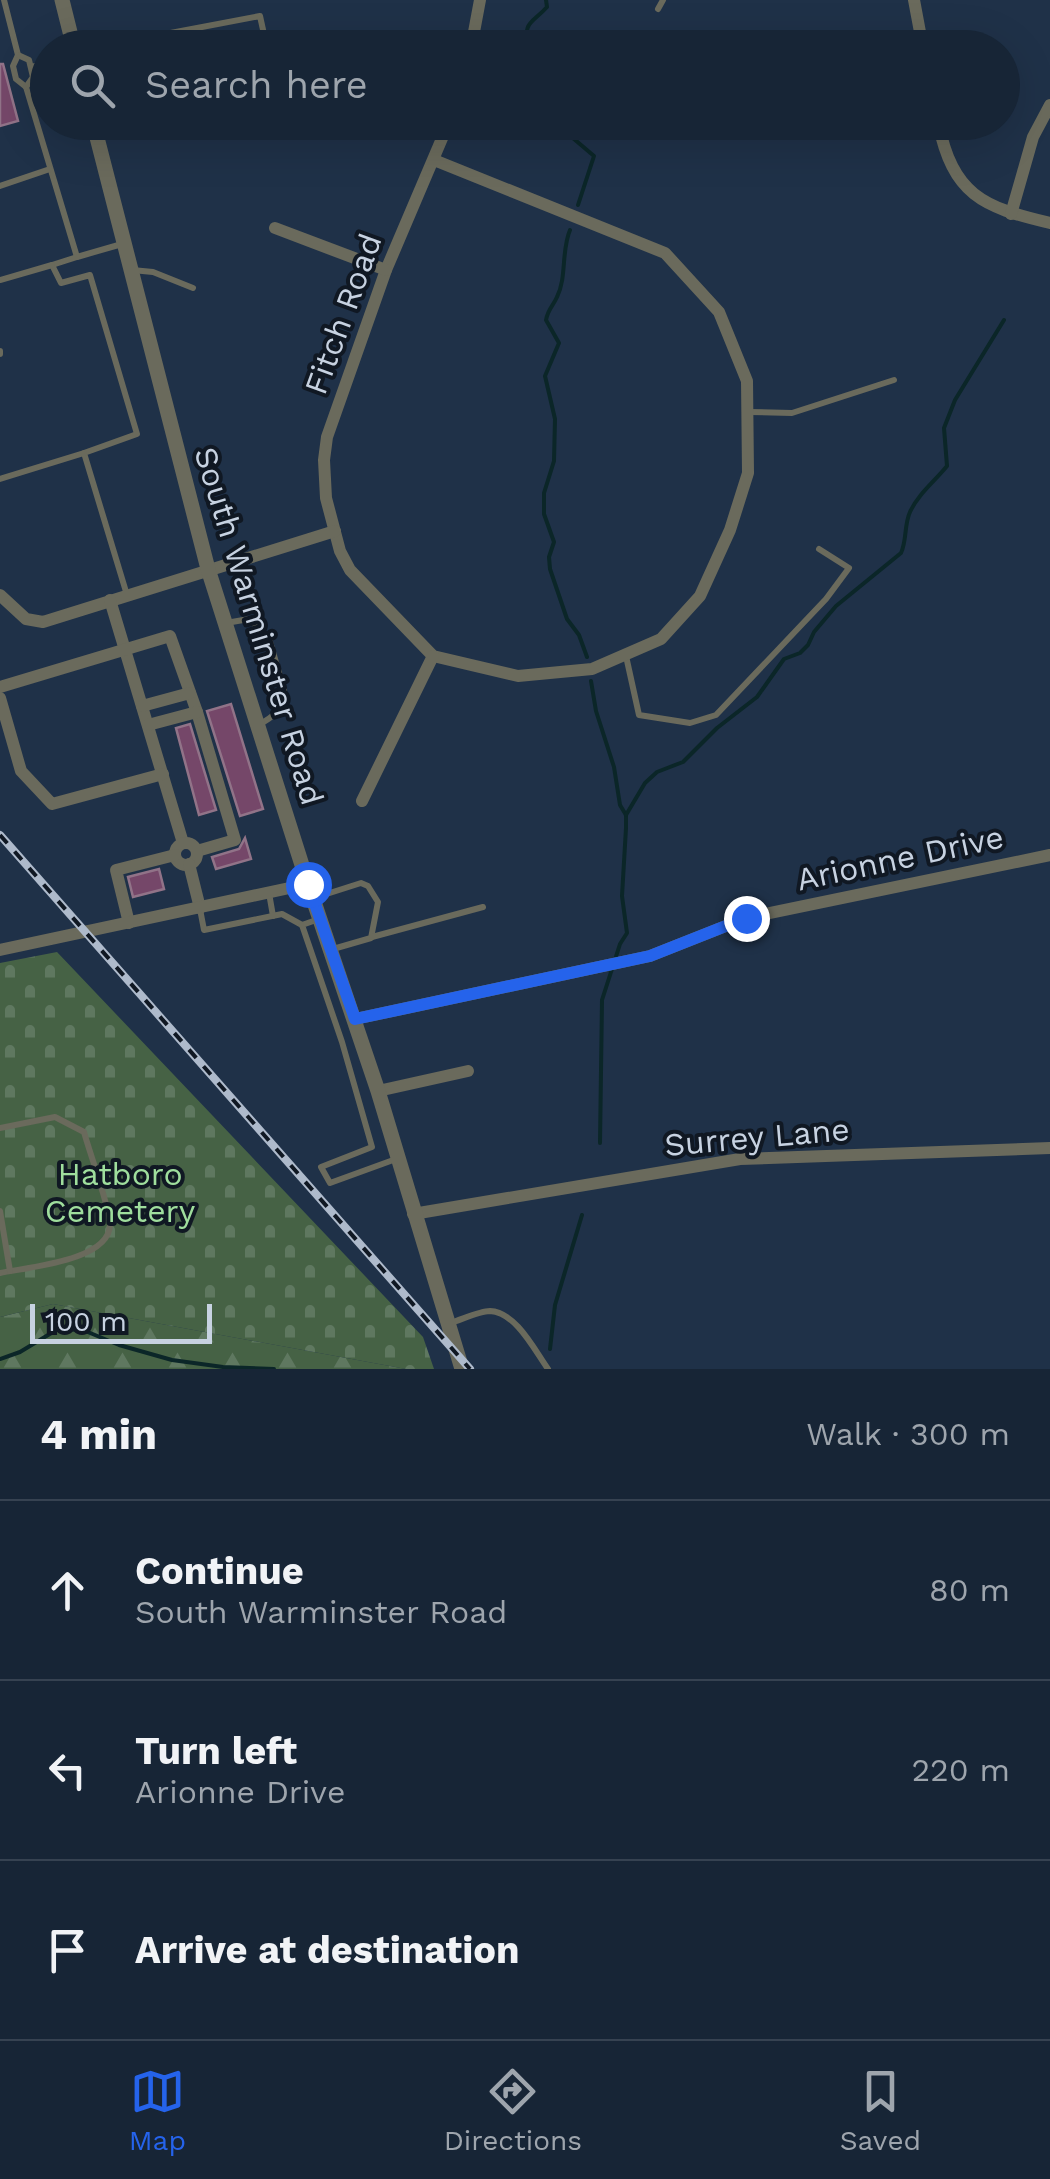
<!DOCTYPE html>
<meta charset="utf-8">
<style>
:root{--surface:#172536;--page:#202d3e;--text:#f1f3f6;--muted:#9ea5ad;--line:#364251;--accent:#2563eb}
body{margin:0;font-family:"Work Sans",sans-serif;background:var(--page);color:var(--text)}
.scale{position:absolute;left:30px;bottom:25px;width:182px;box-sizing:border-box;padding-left:10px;border:5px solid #c7d2e1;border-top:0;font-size:28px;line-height:35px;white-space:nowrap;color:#c7d2e1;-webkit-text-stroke:8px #101823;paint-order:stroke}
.stop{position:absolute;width:30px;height:30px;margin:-22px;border:8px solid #2563eb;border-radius:50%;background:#fff}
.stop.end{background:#2563eb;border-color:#fff;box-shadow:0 2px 10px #0008}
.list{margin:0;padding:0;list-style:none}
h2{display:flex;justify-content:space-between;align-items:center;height:130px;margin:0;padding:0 40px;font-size:42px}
h2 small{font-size:32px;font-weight:400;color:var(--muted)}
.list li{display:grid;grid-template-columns:65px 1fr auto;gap:30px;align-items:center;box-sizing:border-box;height:180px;padding:0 40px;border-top:2px solid var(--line)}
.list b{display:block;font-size:38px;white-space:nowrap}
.list p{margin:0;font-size:32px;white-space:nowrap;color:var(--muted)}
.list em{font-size:32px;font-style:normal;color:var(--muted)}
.icon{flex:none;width:55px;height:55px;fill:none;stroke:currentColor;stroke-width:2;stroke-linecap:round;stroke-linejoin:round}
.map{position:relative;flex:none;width:1050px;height:1369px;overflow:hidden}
.search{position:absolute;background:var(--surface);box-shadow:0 10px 40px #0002;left:30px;right:30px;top:30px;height:110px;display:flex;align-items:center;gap:25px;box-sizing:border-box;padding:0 35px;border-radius:55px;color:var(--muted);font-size:38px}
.sheet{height:670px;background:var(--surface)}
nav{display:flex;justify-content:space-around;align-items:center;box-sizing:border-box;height:140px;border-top:2px solid var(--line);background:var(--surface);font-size:28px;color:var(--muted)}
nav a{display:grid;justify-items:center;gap:5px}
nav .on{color:var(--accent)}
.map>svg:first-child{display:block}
.forest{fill:url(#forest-firs)}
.cemetery{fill:url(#cemetery-stones)}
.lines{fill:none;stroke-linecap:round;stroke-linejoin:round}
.stream{stroke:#0b2628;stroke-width:4}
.building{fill:#754769;stroke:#917388;stroke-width:2.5}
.service{stroke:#6a6a5c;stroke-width:6}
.minor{stroke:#6a6a5c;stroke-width:12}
.tertiary{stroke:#6a6a5c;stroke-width:15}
.rail-casing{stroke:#aebacb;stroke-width:8}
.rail{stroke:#101823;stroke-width:4;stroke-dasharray:11;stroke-linecap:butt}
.route{stroke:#2563eb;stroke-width:12}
.labels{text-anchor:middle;stroke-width:8;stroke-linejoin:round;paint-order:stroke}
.street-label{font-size:32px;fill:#c7d2e1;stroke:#101823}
.park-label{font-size:32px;fill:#9fde9d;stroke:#101823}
</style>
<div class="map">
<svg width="1050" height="1369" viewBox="0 0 1050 1369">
<defs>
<pattern id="forest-firs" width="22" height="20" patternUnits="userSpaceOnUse" patternTransform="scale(2.5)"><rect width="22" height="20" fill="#466245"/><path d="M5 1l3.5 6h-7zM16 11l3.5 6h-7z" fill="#5f7860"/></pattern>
<pattern id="cemetery-stones" width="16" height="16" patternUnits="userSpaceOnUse" patternTransform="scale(2.5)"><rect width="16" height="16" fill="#466245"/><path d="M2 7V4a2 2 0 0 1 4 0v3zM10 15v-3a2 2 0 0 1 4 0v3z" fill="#5f7860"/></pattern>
</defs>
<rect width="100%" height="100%" fill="#1f3148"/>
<polygon class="forest" points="53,1304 406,1369 0,1369 0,1317"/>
<polygon class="cemetery" points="57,952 423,1337 434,1369 406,1369 53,1304 0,1317 0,963"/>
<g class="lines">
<g class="stream">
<path d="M529,48C522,21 532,24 547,7L546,0"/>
<polyline points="554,122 594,156 578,205"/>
<path d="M570,230C561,251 567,277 557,297C553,306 548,309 546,320L559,343L545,376L555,419L554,461L544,493V514L554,542L549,557L550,569L567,619L579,635L587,657"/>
<polyline points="591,681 596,711 614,767 620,805 626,815 626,828 622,896 627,933 620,944 602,1000 600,1143"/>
<path d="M626,815L645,783L657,772L683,762L717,728L757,697L784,659L800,653L808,645L814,632L836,606L901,553C907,540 904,525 910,512C918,494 935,481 947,466L944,428L955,400L1004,320"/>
<polyline points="550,1349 555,1305 582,1215"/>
<polyline points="0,1359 20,1352 58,1329 83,1330 119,1345 172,1360 223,1367 274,1369"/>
</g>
</g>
<g class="building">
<polygon points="0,64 3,64 18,121 0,126"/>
<polygon points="231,704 263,809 240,816 207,711"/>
<polygon points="190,724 216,810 199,815 176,728"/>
<polygon points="245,838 251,859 216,869 212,857 239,849"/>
<polygon points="159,869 164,889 133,897 128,877"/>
</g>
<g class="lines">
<g class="service">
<polyline points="4,0 18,55 13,66 16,79 26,87 77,257 122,244"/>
<polyline points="658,9 663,0"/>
<polyline points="162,48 160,35 260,16 267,48"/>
<polyline points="18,55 29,60 33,77 26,87"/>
<polyline points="31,67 48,63"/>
<polyline points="0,186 50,169"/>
<polyline points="77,257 52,265 61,283 90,275 137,434 84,453 127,595"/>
<polyline points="132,270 153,272 193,288"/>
<polyline points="0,280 52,265"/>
<polyline points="0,351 0,354"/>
<polyline points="749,412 792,413 894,380"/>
<polyline points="0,479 84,453"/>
<path d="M226,623L249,619L269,638L284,690C283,709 274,717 258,725"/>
<polyline points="626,656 639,715 690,723 716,715 826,599 849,568 819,549"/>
<polyline points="269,893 273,916"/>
<polyline points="314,898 361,883 368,886 378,902 371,938 333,949"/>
<polyline points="200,909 204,930 282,914 302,925"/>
<polyline points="319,919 302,925 342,1042 372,1147 321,1167 330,1183 396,1159"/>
<polyline points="372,937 483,907"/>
<path d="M0,1128L55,1117L84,1132C89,1151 111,1211 110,1225C109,1261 28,1267 0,1273"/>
<polyline points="0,1211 10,1271"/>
<path d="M450,1323C461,1320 479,1311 490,1311C516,1312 535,1351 548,1369"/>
</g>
<g class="minor">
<polyline points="914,0 923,48"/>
<polyline points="471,48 480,0"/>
<path d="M938,122C953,195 982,207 1050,223"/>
<polyline points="434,160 665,253 719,312 747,381 748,473 730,530 700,596 661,639 592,669 518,676 433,656 350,570 340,551 326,498 324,460 327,437 386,270 449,122"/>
<polyline points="1011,214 1033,137 1050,105"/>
<polyline points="275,228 386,270"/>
<polyline points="0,595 26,619 43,622 335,531"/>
<polyline points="110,600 183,843"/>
<polyline points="0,687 170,636 197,712 235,840 197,851"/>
<polyline points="0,698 21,771 52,804 163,774"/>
<polyline points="142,706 190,693"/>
<polyline points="148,725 197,712"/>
<polyline points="362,801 433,656"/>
<circle cx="186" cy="854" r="11"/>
<polyline points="189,864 200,908"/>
<polyline points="129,923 116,870 175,855"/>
<polyline points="0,950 308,884"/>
<polyline points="355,1019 650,956 746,918 1050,855"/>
<polyline points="378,1091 468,1071"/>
<polyline points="413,1214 740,1159 1050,1148"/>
</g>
<g class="tertiary">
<polyline points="62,0 74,48"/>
<polyline points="93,122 208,569 308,884 378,1091 462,1369"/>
</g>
<g class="rail-casing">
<polyline id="rail" points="0,835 470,1369"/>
</g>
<use href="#rail" class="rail"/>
</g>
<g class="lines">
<polyline class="route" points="308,884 355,1019 650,956 746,918"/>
</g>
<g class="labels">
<g class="street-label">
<text transform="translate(343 314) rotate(-70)" y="11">Fitch Road</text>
<text transform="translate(259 626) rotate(73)" y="11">South Warminster Road</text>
<text transform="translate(900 858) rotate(-12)" y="11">Arionne Drive</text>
<text transform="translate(757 1137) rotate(-5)" y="11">Surrey Lane</text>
</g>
<g class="park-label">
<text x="120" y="1185">Hatboro<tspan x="120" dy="37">Cemetery</tspan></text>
</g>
</g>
</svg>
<div class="scale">100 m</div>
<div class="stop" style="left:308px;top:884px"></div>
<div class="stop end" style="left:746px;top:918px"></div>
<div class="search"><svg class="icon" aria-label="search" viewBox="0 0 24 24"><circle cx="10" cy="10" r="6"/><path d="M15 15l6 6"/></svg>Search here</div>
</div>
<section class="sheet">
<h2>4 min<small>Walk · 300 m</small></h2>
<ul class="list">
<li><svg class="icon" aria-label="ahead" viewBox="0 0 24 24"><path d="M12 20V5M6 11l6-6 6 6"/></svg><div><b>Continue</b><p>South Warminster Road</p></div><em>80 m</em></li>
<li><svg class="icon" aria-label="left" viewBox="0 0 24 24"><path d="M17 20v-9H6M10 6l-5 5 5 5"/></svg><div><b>Turn left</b><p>Arionne Drive</p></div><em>220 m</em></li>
<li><svg class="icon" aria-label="arrive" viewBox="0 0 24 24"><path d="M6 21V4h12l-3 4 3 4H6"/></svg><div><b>Arrive at destination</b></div></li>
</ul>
</section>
<nav>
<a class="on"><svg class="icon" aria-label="map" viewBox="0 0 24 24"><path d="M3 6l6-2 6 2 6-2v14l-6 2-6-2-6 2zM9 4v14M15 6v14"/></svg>Map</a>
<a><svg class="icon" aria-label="directions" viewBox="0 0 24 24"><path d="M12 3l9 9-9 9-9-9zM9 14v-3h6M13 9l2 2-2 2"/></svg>Directions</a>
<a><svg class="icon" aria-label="saved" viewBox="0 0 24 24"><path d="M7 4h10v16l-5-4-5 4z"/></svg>Saved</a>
</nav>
